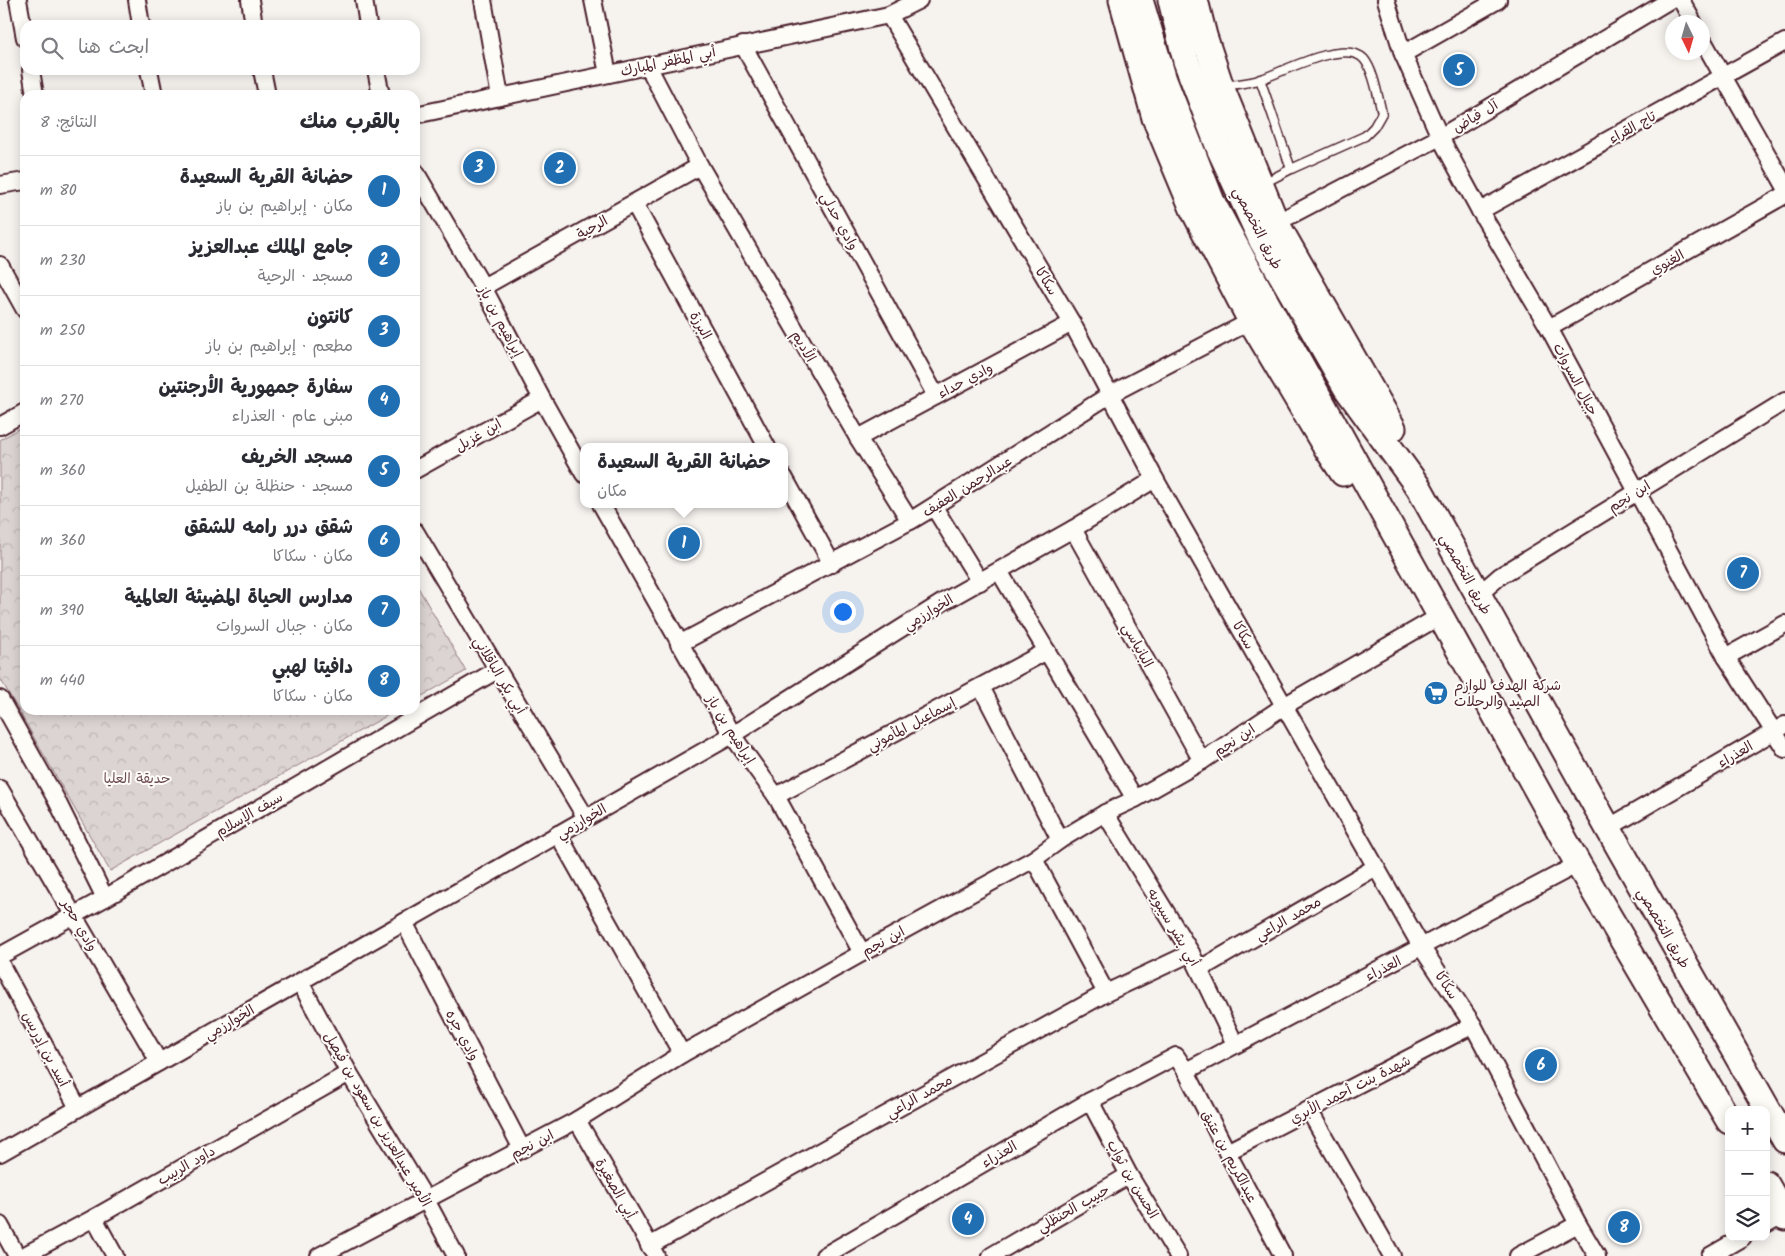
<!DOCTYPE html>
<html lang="ar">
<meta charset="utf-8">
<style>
:root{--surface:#fff;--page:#f7f7f7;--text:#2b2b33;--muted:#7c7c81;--line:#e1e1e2;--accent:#1f6fb2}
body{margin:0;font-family:Kalam,"Playpen Sans Arabic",sans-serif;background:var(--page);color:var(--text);direction:rtl}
.controls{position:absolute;right:15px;bottom:15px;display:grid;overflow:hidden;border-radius:10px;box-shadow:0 2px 12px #0003}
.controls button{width:45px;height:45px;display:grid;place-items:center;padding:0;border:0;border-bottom:1px solid var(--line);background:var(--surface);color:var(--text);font:25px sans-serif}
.compass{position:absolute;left:1665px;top:15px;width:45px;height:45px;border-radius:50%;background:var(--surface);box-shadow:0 2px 12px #0003;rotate:175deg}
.you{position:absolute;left:842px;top:611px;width:18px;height:18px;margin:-12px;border:4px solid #fff;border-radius:50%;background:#1a73e8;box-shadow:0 0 0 8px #1a73e833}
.badge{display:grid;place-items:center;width:32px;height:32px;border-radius:50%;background:var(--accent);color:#fff;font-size:16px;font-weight:700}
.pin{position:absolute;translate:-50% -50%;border:2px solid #fff;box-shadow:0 1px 5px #0006}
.popup{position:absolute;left:580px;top:443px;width:208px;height:65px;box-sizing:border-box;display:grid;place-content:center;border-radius:10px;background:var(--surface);filter:drop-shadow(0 1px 4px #0005);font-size:16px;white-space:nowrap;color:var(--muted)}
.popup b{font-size:19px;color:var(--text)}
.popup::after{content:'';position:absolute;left:50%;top:100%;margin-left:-10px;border:10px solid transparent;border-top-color:var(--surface)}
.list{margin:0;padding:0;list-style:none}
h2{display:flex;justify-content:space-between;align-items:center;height:65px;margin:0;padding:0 20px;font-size:21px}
h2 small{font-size:16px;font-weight:400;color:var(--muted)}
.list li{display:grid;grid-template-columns:32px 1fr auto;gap:15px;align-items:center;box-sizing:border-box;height:70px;padding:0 20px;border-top:1px solid var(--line)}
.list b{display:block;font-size:19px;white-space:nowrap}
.list p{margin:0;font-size:16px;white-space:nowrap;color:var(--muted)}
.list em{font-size:16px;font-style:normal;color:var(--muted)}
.icon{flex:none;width:28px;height:28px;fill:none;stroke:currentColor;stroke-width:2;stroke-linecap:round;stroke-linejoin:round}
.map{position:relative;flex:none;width:1785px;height:1256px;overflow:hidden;direction:ltr}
.search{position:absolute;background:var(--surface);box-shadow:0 2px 12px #0003;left:20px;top:20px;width:400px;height:55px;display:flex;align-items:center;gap:12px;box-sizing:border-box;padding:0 18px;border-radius:15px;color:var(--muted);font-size:19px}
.panel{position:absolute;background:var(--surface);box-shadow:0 2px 12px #0003;left:20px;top:90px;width:400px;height:625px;border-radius:15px;direction:rtl}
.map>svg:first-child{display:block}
.forest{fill:url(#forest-crowns);stroke:#937a7e}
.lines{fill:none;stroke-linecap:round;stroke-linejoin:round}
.service-casing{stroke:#4a1f2b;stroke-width:11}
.minor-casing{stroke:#4a1f2b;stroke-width:20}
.primary-casing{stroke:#4a1f2b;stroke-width:29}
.service{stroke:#fdfcf7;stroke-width:8}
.minor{stroke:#fdfcf7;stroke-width:16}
.primary{stroke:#fdfcf7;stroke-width:25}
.labels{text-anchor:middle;stroke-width:4;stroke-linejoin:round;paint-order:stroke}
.street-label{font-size:14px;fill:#4a1f2b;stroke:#fdfcf7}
.poi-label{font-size:14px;fill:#4a1f2b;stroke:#fdfcf7;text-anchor:start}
.park-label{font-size:14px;fill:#6e4c55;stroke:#fdfcf7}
</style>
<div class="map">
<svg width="1785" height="1256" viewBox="0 0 1785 1256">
<defs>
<pattern id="forest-crowns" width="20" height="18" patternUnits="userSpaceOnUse" patternTransform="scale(1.25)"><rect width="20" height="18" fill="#dcd4d2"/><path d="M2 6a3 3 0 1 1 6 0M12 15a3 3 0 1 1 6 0" fill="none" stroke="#beb6b4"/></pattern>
</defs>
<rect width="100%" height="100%" fill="#f6f3ef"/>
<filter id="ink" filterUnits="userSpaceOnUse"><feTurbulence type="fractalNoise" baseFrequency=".02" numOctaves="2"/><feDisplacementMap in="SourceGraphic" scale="10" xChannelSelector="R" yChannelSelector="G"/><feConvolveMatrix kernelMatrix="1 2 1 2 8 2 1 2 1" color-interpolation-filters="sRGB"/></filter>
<g filter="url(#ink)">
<g class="forest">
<polygon points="25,425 25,710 397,710 110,871 0,678 0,440"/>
<polygon points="415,582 466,671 415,700"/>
</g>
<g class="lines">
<g class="service-casing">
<g id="service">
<polyline points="1260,79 1291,169"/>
<path d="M1225,86C1236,84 1248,83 1259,80C1281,73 1344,38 1364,59C1374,71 1378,98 1382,113L1374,127L1365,136L1291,169L1264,183"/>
</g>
</g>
<g class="minor-casing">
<g id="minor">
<polyline points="18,0 25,38"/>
<polyline points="137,0 141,25"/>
<polyline points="250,0 254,25"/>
<polyline points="364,0 368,25"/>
<polyline points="483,0 500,97"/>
<polyline points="593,0 608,74"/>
<polyline points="1386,0 1403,54 1440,137 1480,211 1549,328 1726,657 1785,749"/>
<polyline points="1681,0 1693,22"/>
<polyline points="889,15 1072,323 1155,479 1422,948 1473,1025 1578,1224 1597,1256"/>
<polyline points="1702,39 1785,186"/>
<polyline points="743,45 936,396"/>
<polyline points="1403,54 1498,0"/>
<polyline points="648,66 700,166 858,438 910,521 934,507 980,582"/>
<polyline points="31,70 35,95"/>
<polyline points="149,70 154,95"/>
<polyline points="262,70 267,95"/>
<polyline points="376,70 381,95"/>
<polyline points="415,115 889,15 919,0"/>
<polyline points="415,171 483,287 542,399 584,474"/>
<polyline points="0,185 25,181"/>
<polyline points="634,203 767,447"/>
<polyline points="1480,211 1785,42"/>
<polyline points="1276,223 1440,137 1670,0"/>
<polyline points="0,265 25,310"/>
<polyline points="483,287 700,166"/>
<polyline points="1549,328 1785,195"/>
<polyline points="0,426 25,412"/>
<polyline points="858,438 1072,323"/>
<polyline points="415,470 542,399"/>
<polyline points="784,477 832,564"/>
<polyline points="601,504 732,735 776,796 862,953"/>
<polyline points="1073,529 1202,761"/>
<polyline points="415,531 586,818"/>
<polyline points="999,571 1135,799"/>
<polyline points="1477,596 1500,576 1785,401"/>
<polyline points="679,644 910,521 1111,394 1251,321"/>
<polyline points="1726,657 1785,624"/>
<polyline points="981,687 1060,840"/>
<polyline points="0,699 56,799 105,898"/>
<polyline points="0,789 159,1062"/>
<polyline points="776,796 1047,651"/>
<polyline points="1105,813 1191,953 1235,1044"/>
<polyline points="1608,828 1785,725"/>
<polyline points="558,834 682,1054"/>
<polyline points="1034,859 1106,993"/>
<polyline points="404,922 522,1149"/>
<polyline points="0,956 105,898 497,670"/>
<polyline points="0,963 78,1108"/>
<polyline points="1200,969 1376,867"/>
<polyline points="300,982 349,1073 426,1200 456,1256"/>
<polyline points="1186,1071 1578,864"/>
<polyline points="1090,1101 1129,1175 1178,1256"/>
<polyline points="1309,1110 1392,1256"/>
<polyline points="577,1120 656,1256"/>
<polyline points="1227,1152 1473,1025"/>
<polyline points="0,1153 732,735 943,602 1073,529 1155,479"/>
<polyline points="94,1218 115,1256"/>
<polyline points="1766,1224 1784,1214"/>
<polyline points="0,1225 17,1256"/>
<polyline points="649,1246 1106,993 1191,953"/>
<polyline points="23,1256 94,1218 349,1073"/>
<polyline points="319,1256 577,1120 682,1054 862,953 1034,859 1060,840 1105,813 1135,799 1202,761 1284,706 1440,616"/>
<polyline points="824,1256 1090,1101 1176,1056 1186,1071 1227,1152 1283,1256"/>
<polyline points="991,1256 1129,1175"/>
<polyline points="1518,1256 1578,1224"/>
<polyline points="1710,1256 1743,1237"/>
</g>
</g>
<g class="primary-casing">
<g id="primary">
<polyline points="1122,0 1155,118 1193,209 1251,321 1324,444 1343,473"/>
<polyline points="1140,0 1164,80 1212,202 1251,275 1578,864 1729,1121"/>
<polyline points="1171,0 1186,61 1220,150 1262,241 1347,389 1419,488 1608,828 1785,1140"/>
<polyline points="1195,0 1204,36 1221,87 1276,223 1393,428"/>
<polyline points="1766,1184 1785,1217"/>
</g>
</g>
<use href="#service" class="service"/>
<use href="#minor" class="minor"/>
<use href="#primary" class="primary"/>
</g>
</g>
<defs>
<g id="supermarket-disc" transform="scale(1.25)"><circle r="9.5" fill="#1f6fb2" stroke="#fdfcf7"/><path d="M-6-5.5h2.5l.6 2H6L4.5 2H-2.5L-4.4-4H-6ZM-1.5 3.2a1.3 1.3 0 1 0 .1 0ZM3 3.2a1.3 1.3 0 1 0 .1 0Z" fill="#fff"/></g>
</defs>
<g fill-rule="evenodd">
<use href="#supermarket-disc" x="1436" y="693"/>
</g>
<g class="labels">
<g class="street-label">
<text transform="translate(668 61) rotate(-12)" y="5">أبي المظفر المبارك</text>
<text transform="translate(1475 116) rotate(-31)" y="5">آل فياض</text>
<text transform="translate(1632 127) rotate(-29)" y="5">تاج القراء</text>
<text transform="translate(840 221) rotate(61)" y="5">وادي حدلي</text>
<text transform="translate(592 227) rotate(-29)" y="5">الرحية</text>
<text transform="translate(1258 228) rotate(63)" y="5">طريق التخصصي</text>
<text transform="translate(1667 262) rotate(-29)" y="5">الغنوي</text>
<text transform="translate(1047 281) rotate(59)" y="5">سكاكا</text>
<text transform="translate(501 321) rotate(62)" y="5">إبراهيم بن باز</text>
<text transform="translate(701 325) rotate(61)" y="5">البرزة</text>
<text transform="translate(804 346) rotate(60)" y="5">الأديم</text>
<text transform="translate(1576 379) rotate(62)" y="5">جبال السروات</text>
<text transform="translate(965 380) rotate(-28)" y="5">وادي حداء</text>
<text transform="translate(478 435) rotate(-30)" y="5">ابن غزيل</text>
<text transform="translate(967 486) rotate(-32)" y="5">عبدالرحمن العفيف</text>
<text transform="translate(1629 496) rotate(-32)" y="5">ابن نجم</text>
<text transform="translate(1466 574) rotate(61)" y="5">طريق التخصصي</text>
<text transform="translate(928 612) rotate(-31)" y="5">الخوارزمي</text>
<text transform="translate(1244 635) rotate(60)" y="5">سكاكا</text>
<text transform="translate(1138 645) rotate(61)" y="5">البانياسي</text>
<text transform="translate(500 675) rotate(59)" y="5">أبي بكر الباقلاني</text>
<text transform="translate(911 724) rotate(-28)" y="5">إسماعيل المأموني</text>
<text transform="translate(731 729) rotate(58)" y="5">إبراهيم بن باز</text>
<text transform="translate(1234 740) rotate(-34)" y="5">ابن نجم</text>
<text transform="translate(1735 754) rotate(-30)" y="5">العذراء</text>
<text transform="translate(249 814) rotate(-30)" y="5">سيف الإسلام</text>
<text transform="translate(581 821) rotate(-30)" y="5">الخوارزمي</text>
<text transform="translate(1288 918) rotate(-30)" y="5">محمد الراعي</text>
<text transform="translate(80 925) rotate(60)" y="5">وادي حجر</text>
<text transform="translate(1174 927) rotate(59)" y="5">أبي بشر سيبويه</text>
<text transform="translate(1664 928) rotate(60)" y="5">طريق التخصصي</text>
<text transform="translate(883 941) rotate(-29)" y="5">ابن نجم</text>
<text transform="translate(1383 968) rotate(-27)" y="5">العذراء</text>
<text transform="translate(1447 985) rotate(57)" y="5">سكاكا</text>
<text transform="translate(229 1022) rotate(-30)" y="5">الخوارزمي</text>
<text transform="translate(463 1035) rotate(62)" y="5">وادي جره</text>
<text transform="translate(46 1049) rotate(62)" y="5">أسد بن إدريس</text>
<text transform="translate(1350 1089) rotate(-27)" y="5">شهدة بنت أحمد الأبري</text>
<text transform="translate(919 1096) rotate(-29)" y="5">محمد الراعي</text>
<text transform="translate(378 1119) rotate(60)" y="5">الأمير عبدالعزيز بن سعود بن فيصل</text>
<text transform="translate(532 1144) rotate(-28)" y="5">ابن نجم</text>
<text transform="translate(999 1154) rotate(-30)" y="5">العذراء</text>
<text transform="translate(1230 1156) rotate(62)" y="5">عبدالكريم بن عتيق</text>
<text transform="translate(186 1165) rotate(-30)" y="5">داود الربيب</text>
<text transform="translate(1133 1179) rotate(60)" y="5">الحسن بن ثواب</text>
<text transform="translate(616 1188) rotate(60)" y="5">أبي الصغيرة</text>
<text transform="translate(1073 1208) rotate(-30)" y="5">حبيب الحنظلي</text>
</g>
<g class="poi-label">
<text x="1454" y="690">شركة الهدف للوازم<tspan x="1454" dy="16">الصيد والرحلات</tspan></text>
</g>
<g class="park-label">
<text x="137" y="783">حديقة العليا</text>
</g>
</g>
</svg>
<div class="controls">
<button>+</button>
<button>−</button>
<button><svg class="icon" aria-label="layers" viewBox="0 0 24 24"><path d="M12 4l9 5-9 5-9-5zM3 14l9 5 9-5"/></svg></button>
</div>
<svg class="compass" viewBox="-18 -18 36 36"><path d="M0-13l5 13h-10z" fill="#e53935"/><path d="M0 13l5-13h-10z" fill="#7c7c81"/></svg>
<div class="you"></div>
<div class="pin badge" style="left:684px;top:543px">1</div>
<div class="popup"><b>حضانة القرية السعيدة</b>مكان</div>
<div class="pin badge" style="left:560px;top:168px">2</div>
<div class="pin badge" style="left:479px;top:167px">3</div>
<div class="pin badge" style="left:968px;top:1219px">4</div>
<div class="pin badge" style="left:1459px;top:70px">5</div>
<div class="pin badge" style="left:1541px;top:1065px">6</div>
<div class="pin badge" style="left:1743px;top:573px">7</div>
<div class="pin badge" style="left:1624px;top:1227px">8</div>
<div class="search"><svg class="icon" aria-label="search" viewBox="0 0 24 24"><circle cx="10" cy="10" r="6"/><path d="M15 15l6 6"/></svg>ابحث هنا</div>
<section class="panel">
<h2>بالقرب منك<small>النتائج: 8</small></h2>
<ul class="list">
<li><span class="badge">1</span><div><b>حضانة القرية السعيدة</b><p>مكان · إبراهيم بن باز</p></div><em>80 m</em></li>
<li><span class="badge">2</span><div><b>جامع الملك عبدالعزيز</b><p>مسجد · الرحية</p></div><em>230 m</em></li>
<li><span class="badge">3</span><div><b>كانتون</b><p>مطعم · إبراهيم بن باز</p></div><em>250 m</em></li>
<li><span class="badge">4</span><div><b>سفارة جمهورية الأرجنتين</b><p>مبنى عام · العذراء</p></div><em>270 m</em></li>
<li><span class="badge">5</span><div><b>مسجد الخريف</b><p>مسجد · حنظلة بن الطفيل</p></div><em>360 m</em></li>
<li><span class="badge">6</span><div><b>شقق درر رامه للشقق</b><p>مكان · سكاكا</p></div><em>360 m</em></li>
<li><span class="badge">7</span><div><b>مدارس الحياة المضيئة العالمية</b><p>مكان · جبال السروات</p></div><em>390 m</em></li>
<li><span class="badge">8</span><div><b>دافيتا لهبي</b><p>مكان · سكاكا</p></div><em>440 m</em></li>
</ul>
</section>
</div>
